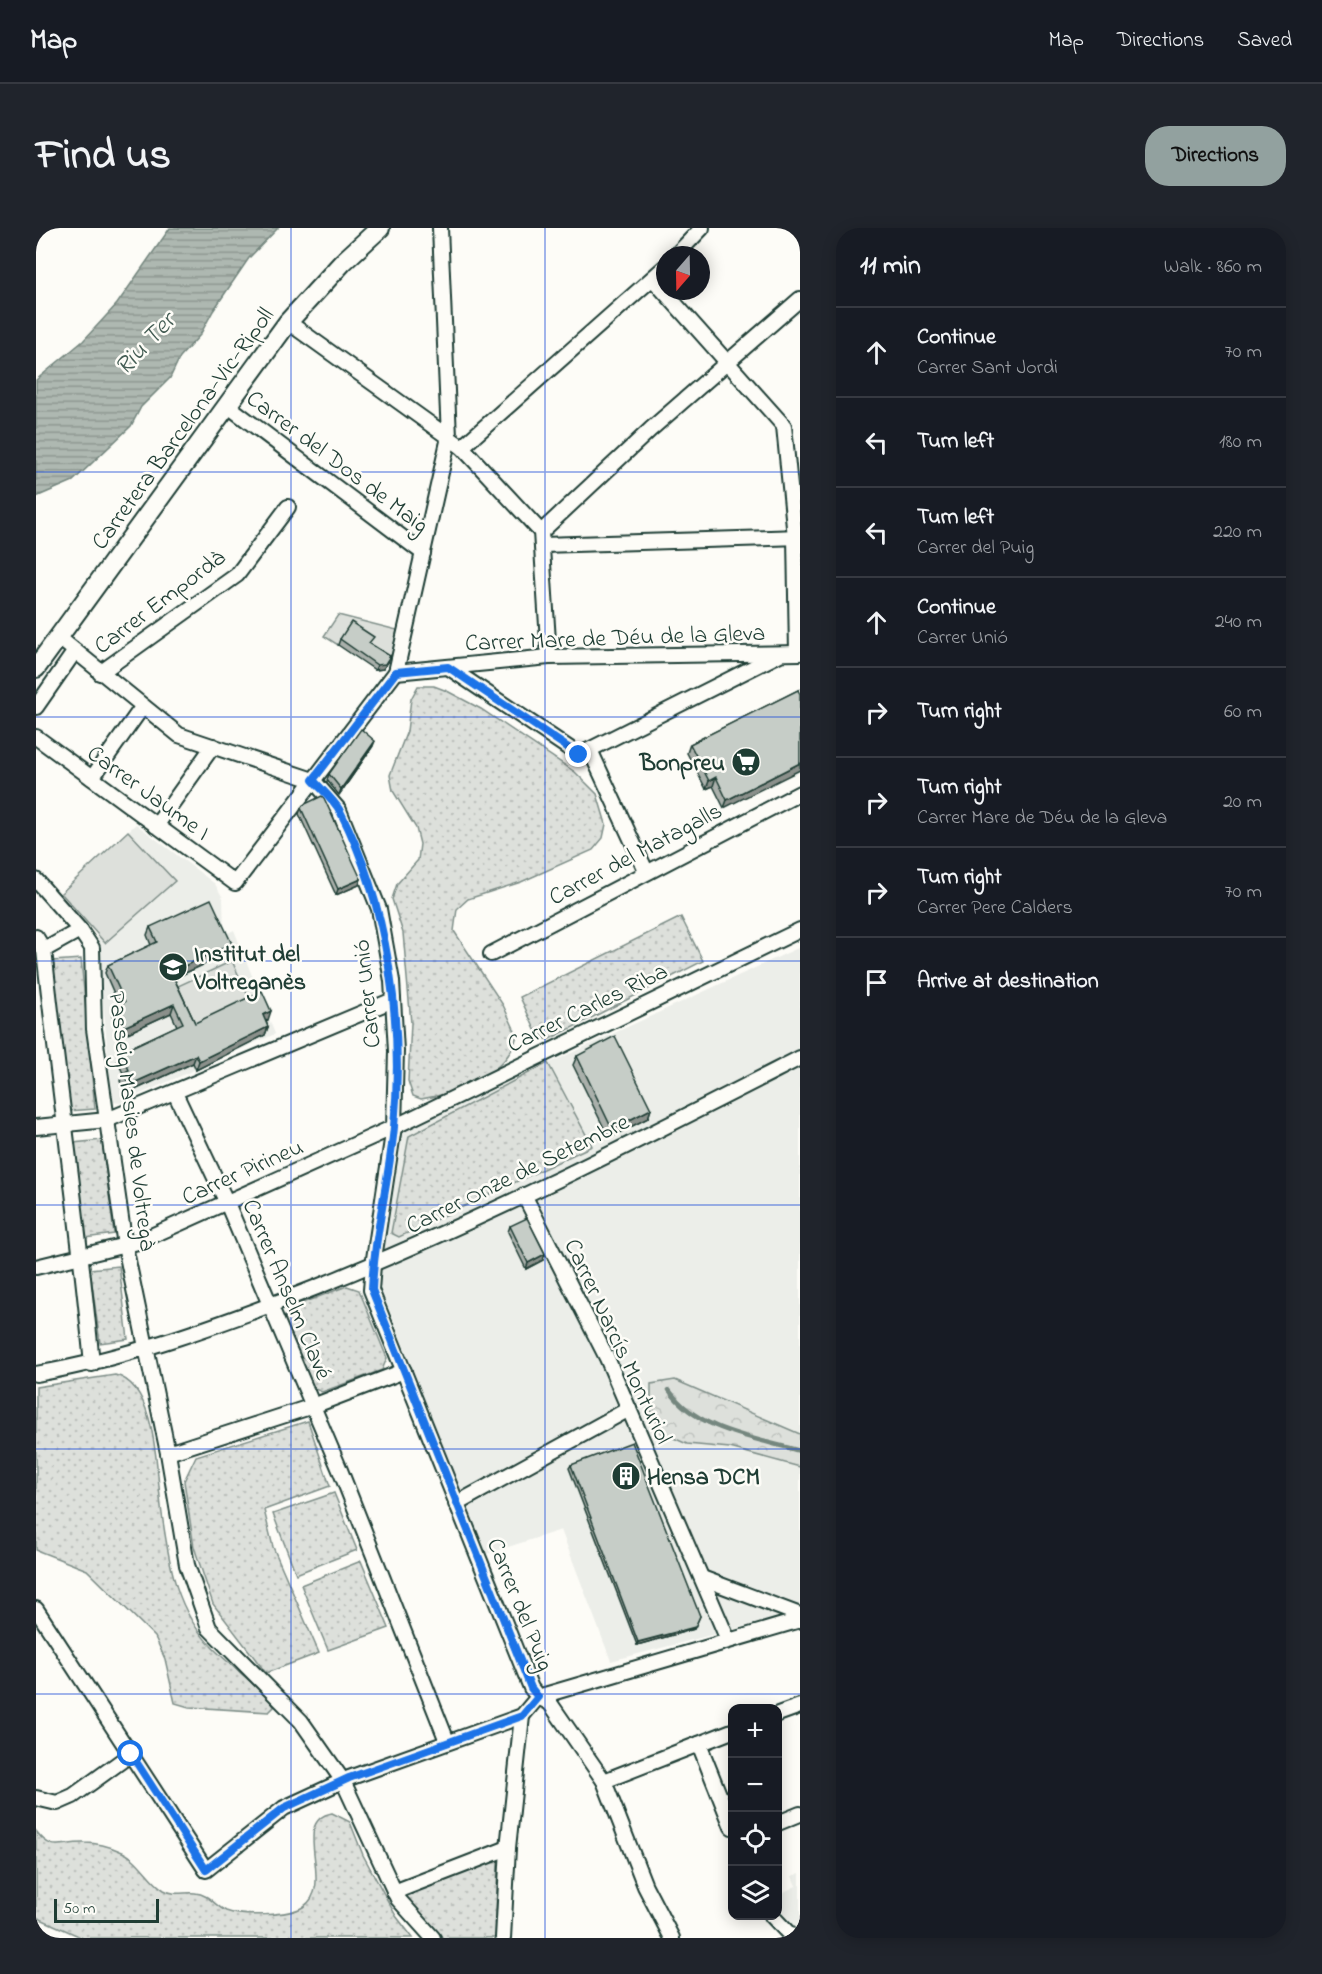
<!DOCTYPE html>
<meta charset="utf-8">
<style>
:root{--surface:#171b24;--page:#20242c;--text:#f1f3f6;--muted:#9ea1a6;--line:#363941;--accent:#92a19f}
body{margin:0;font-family:"Indie Flower",sans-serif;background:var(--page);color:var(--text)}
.controls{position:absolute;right:18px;bottom:18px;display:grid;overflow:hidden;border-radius:12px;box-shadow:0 3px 15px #0003}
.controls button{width:54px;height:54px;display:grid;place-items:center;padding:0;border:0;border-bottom:2px solid var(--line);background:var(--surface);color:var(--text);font:30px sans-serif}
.compass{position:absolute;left:620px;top:18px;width:54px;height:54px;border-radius:50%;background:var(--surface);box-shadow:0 3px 15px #0003;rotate:200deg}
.scale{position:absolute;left:18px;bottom:15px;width:105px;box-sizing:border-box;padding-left:6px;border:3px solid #1f3d34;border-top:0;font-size:16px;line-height:21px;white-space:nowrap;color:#1f3d34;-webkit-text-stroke:4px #fdfcf7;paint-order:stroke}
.stop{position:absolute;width:18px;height:18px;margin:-14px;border:4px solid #1a73e8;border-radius:50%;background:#fff}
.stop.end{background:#1a73e8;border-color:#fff;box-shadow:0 2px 6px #0008}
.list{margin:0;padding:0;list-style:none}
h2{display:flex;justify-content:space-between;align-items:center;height:78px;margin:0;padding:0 24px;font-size:26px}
h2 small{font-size:20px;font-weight:400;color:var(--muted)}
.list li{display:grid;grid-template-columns:39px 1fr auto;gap:18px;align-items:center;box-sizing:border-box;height:90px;padding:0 24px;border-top:2px solid var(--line)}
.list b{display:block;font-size:22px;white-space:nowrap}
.list p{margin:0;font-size:20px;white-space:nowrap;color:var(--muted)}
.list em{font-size:20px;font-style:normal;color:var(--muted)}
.icon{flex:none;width:33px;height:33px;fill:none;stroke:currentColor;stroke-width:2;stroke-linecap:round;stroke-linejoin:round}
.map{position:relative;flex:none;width:764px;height:1710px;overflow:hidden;border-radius:24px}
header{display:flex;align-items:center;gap:36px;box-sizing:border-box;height:84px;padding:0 30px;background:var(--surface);border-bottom:2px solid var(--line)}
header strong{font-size:28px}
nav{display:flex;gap:33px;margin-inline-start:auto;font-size:21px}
.intro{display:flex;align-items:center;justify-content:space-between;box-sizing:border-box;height:144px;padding:0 36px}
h1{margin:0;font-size:42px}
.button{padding:15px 27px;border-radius:24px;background:var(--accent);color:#111;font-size:21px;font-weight:700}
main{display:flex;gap:36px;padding:0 36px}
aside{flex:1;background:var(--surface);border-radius:24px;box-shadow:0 3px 15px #0003}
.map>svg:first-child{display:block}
.built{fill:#eceee9}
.grass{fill:url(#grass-dots);stroke:#7e8e88;stroke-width:1.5}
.forest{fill:url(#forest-crowns);stroke:#7e8e88;stroke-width:1.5}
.garden{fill:#dde0db;stroke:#7e8e88;stroke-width:1.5}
.water{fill:url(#water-rules);stroke:#75877f;stroke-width:1.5}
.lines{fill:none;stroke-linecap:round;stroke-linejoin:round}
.stream{stroke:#75877f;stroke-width:4.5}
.minor-casing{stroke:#1f3d34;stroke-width:18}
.tertiary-casing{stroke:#1f3d34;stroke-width:22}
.minor{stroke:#fdfcf7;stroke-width:14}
.tertiary{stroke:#fdfcf7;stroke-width:18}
.wall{fill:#aab0ab;stroke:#1f3d34;stroke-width:1.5}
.shaded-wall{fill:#8b908b;stroke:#1f3d34;stroke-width:1.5}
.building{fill:#c6cdc7;stroke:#1f3d34;stroke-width:1.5}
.route{stroke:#1a73e8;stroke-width:8}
.grid{fill:none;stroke:#1d4ed8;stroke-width:1.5;stroke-opacity:0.55}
.labels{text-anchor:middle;stroke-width:5;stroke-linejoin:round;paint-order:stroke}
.street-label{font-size:24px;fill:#1f3d34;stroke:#fdfcf7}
.poi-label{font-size:24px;font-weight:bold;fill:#1f3d34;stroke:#fdfcf7;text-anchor:start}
.water-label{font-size:26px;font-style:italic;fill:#435c53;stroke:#fdfcf7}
</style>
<header>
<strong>Map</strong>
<nav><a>Map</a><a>Directions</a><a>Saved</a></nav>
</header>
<div class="intro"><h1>Find us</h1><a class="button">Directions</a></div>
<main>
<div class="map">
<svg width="764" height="1710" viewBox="0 0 764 1710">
<defs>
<pattern id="grass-dots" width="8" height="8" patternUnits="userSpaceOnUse" patternTransform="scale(1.5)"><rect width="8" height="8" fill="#dde0db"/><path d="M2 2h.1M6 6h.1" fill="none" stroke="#bdc1bd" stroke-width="1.8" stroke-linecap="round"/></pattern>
<pattern id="forest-crowns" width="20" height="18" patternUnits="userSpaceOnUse" patternTransform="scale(1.5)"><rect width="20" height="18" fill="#dde0db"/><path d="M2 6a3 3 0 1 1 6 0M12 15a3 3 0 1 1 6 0" fill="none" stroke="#bdc1bd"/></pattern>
<pattern id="water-rules" width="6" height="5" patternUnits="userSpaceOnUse" patternTransform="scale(1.5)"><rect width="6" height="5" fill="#aeb8b1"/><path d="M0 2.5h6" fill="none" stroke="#8d9791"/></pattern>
</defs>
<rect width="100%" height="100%" fill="#fdfcf7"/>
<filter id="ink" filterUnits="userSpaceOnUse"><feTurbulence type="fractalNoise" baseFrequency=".0167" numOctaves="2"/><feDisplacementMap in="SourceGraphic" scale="12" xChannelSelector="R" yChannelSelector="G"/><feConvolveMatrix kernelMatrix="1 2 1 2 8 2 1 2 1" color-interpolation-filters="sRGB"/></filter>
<g filter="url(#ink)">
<g class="built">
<polygon points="100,596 179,656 187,670 188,707 198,702 239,806 84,875 76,874 61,705 25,665"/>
<polygon points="764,719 764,1206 639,1152 651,1216 694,1220 764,1239 764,1384 575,1433 525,1302 450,1326 343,1056 367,903"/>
<polygon points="764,1645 764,1705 742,1679 742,1667 760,1658 756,1648"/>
</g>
<g class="grass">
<path d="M382,458H398L411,463L445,481L539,544L561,566L570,596L567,610L557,622L485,654L432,671L421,681L418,703L467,777L481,807C473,846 420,866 385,871L377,868L372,853L375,795L367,705L356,671L361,656L382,632L384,616L380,600L357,563L354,547L371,503L375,471Z"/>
<polygon points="645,689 667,733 512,812 501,806 484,769"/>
<polygon points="45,731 59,881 32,883 17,733"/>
<polygon points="512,835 556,918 363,1009 355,1005 373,908"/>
<polygon points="66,912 78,1006 49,1010 37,915"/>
<polygon points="83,1038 92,1111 64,1115 54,1041"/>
<polygon points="311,1058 323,1062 351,1130 346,1142 286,1164 274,1159 248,1092 253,1080"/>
<path d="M79,1147C123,1157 120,1250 126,1286C133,1336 140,1383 177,1420C195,1438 216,1453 234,1472L238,1479L233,1484L153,1479L139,1475L129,1431L119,1409L51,1342L0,1322V1159Z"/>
<polygon points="272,1193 294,1258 228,1282 237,1319 283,1425 230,1445 177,1376 158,1319 148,1253 160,1228"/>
<polygon points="298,1265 321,1322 260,1346 237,1286"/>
<polygon points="325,1333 353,1400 292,1422 265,1357"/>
<path d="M296,1585L314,1594L327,1627L360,1688L377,1710H47L0,1689V1603C17,1626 25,1614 49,1615C61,1615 73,1618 84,1623C103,1630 111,1651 128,1662C138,1668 148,1664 159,1665C173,1666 179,1678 190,1683C206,1689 253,1688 267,1679C301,1657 253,1593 296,1585Z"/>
<polygon points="456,1630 462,1633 459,1710 407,1710 368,1670 369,1665"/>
</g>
<polygon class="forest" points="639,1152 764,1206 764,1239 694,1220 651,1216 626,1205 615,1182 615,1156"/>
<g class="garden">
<polygon points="302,387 361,402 356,427 352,434 331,421 313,400 302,417 288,408"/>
<polygon points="92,603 139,653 69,715 25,665"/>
<polygon points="196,733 214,772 160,798 142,758"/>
</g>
<polygon class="water" points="134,0 242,0 213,30 177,83 164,107 144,129 134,150 105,179 95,198 37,253 0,269 0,152 47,113 81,76"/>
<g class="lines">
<path class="stream" d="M633,1162C661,1203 720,1210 764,1223"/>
<g class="minor-casing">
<g id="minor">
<polyline points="640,27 666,0"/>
<polyline points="617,51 748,198 759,309 761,425"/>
<polyline points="252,94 426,219 505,304 513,429"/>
<polyline points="191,177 387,325"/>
<polyline points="426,219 629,39"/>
<polyline points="505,304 615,201 764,71"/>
<polyline points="506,317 764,309"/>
<polyline points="22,409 143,507 277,552 303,582 343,681 356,753 360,823 358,899 337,1037 335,1062 495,1460 502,1469 514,1475 568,1553 609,1658 636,1710"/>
<polyline points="412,439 543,527 742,427"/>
<polyline points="360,444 513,429 764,425"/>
<polyline points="64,445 201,347 252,279"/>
<polyline points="0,479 39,423"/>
<polyline points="0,509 199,655 360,444 413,209 404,0"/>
<polyline points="554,522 610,643"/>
<polyline points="56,550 107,478"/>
<polyline points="120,598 177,518"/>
<polyline points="0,652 44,702 56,720 58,801 89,1018 132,1225 151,1337 173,1400 265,1493 307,1553 362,1671 397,1710"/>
<path d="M0,709L8,722C23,860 43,998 56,1136"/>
<polyline points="8,722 44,702"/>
<polyline points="455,726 764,565"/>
<polyline points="139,865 191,975 304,1242 411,1513"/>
<polyline points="0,899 71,892 357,772"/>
<polyline points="488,967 571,1130 692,1412"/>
<polyline points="0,1039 102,1014 358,899 764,702"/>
<path d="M0,1146C97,1129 189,1095 281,1059C446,993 605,911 764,830"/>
<polyline points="132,1225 277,1178 368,1143"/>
<polyline points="420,1276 593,1181"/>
<polyline points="666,1350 764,1387"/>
<polyline points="0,1381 170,1642 248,1580 313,1550 486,1488 502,1469 764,1392"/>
<polyline points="742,1486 764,1478"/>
<polyline points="663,1516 696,1599"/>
<polyline points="568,1553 696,1503"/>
<polyline points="0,1570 21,1575 37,1568 95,1526"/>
<polyline points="742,1595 764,1586"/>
<polyline points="358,1664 472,1620"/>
<polyline points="736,1688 757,1710"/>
<polyline points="467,1710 472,1620 486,1488"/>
</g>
</g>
<g class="tertiary-casing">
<polyline id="tertiary" points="0,440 252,94 307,34 344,0"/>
</g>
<use href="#minor" class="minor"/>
<use href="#tertiary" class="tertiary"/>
</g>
<g class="wall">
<polygon points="304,411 335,416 352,434 347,441 339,442 302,417"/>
<polygon points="762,462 688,580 677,558 670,561 651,525 654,516"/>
<polygon points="337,518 303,567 291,552 293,546"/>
<polygon points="265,580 323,657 300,667 263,586"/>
<polygon points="114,699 196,716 193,725 138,750 159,795 232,792 230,793 232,799 229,807 160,842 157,835 90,866 84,853 87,845 81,833 85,824 141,798 135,785 85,808 76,788 79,779 83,777 69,745 72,737 115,717 111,707"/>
<polygon points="541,828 615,881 612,890 573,910 537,837"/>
<polygon points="474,998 507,1032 490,1041 472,1004"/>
<polygon points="535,1237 664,1388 658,1401 601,1417 533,1240"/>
</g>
<g class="shaded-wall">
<polygon points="354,428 352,434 347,441 339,442 341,437"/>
<polygon points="339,513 337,518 303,567 305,561"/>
<polygon points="764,535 764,542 688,580 691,572"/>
<polygon points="680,549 677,558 670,561 673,553"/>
<polygon points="325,651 323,657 300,667 302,661"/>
<polygon points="196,716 193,725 132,753 135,744"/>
<polygon points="138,776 135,785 85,808 88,799"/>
<polygon points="235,783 232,792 224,796 227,787"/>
<polygon points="232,799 229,807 160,842 163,833"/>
<polygon points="160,827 157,835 90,866 93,857"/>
<polygon points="615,881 612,890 573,910 576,901"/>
<polygon points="509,1026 507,1032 490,1041 492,1035"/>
<polygon points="659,1399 658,1401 601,1417 602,1414"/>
</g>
<g class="building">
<polygon points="315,394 338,409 333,415 354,428 349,436 341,437 304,411"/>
<polygon points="762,462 764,466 764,535 691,572 680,549 673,553 654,516"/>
<polygon points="325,501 339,513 305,561 293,546"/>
<polygon points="286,568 288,570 325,651 302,661 265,580 267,577"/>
<polygon points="175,671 196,716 135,744 159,795 226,763 235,783 227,787 232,799 163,833 160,827 93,857 87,845 93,842 85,824 147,795 138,776 88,799 79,779 89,774 72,737 121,714 114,699"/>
<polygon points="579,808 615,881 576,901 541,828"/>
<polygon points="491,990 509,1026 492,1035 474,998"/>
<polygon points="596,1214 664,1388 659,1399 602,1414 535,1237"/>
</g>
</g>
<g class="lines" filter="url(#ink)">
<path class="route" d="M95,1526L170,1642L248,1580L313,1550L486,1488L502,1469L495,1460L336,1062C338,1007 353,954 358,899C368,796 352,676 304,583C298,572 286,562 277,552L360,444L412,439L543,527"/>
</g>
<path class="grid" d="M255,0V1710M509,0V1710M0,244H764M0,489H764M0,733H764M0,977H764M0,1221H764M0,1466H764"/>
<defs>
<g id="supermarket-disc" transform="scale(1.5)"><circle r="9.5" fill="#1f3d34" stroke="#fdfcf7"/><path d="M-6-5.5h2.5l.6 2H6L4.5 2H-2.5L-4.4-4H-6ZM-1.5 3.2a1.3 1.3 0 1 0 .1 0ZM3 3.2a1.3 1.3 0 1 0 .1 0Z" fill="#fff"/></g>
<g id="school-disc" transform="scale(1.5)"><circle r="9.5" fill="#1f3d34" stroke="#fdfcf7"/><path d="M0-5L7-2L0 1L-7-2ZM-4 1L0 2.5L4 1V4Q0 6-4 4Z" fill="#fff"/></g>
<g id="building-disc" transform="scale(1.5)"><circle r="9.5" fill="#1f3d34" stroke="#fdfcf7"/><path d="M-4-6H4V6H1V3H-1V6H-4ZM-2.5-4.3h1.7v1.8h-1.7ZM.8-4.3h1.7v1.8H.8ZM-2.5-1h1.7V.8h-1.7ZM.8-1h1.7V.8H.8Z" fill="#fff"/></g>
</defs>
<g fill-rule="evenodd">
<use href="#supermarket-disc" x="710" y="534"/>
<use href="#school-disc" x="137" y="739"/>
<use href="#building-disc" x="590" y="1248"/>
</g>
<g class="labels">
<g class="street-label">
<text transform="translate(146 200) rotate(-54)" y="8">Carretera Barcelona-Vic-Ripoll</text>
<text transform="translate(302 233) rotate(37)" y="8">Carrer del Dos de Maig</text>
<text transform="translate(123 373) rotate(-37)" y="8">Carrer Empordà</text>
<text transform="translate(579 409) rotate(-2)" y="8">Carrer Mare de Déu de la Gleva</text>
<text transform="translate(113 564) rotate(36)" y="8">Carrer Jaume I</text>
<text transform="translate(599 625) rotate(-28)" y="8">Carrer del Matagalls</text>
<text transform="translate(330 766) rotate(-96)" y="8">Carrer Unió</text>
<text transform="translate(551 779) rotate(-26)" y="8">Carrer Carles Riba</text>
<text transform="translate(97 893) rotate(83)" y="8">Passeig Masies de Voltregà</text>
<text transform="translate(206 943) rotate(-24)" y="8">Carrer Pirineu</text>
<text transform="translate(481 945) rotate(-26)" y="8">Carrer Onze de Setembre</text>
<text transform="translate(252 1061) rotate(67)" y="8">Carrer Anselm Clavé</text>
<text transform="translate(583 1113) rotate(65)" y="8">Carrer Narcís Monturiol</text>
<text transform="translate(485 1376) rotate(68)" y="8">Carrer del Puig</text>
</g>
<g class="poi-label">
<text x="689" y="542" text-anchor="end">Bonpreu</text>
<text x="158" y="733">Institut del<tspan x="158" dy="28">Voltreganès</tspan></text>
<text x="611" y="1256">Hensa DCM</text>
</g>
<g class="water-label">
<text transform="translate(108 115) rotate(-47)" y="9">Riu Ter</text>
</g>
</g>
</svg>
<div class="controls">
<button>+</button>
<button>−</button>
<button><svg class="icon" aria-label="locate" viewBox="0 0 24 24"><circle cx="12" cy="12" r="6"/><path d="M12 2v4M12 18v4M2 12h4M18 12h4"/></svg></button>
<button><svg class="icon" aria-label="layers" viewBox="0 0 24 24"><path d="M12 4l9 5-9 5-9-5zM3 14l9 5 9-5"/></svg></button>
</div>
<svg class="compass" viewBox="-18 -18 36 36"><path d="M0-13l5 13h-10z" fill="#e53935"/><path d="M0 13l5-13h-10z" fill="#9ea1a6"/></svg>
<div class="scale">50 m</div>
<div class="stop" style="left:95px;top:1526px"></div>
<div class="stop end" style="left:543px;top:527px"></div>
</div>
<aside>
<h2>11 min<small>Walk · 860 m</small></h2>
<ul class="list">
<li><svg class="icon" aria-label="ahead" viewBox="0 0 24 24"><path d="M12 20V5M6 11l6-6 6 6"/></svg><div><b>Continue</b><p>Carrer Sant Jordi</p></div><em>70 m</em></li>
<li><svg class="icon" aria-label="left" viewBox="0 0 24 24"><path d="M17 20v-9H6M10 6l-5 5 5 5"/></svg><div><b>Turn left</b></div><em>180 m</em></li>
<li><svg class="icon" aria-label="left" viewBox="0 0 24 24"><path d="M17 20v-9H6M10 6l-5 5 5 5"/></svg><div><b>Turn left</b><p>Carrer del Puig</p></div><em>220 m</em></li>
<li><svg class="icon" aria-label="ahead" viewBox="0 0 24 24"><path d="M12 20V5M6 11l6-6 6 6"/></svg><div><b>Continue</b><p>Carrer Unió</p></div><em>240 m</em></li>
<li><svg class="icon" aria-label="right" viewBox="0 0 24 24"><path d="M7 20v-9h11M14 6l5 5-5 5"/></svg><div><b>Turn right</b></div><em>60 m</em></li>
<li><svg class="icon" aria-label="right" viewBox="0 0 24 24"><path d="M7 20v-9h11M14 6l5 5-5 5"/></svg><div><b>Turn right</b><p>Carrer Mare de Déu de la Gleva</p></div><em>20 m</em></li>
<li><svg class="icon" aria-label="right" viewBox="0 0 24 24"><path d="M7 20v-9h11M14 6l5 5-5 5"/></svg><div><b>Turn right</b><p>Carrer Pere Calders</p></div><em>70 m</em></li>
<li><svg class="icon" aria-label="arrive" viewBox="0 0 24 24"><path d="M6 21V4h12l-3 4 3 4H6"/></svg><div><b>Arrive at destination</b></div></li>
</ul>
</aside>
</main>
